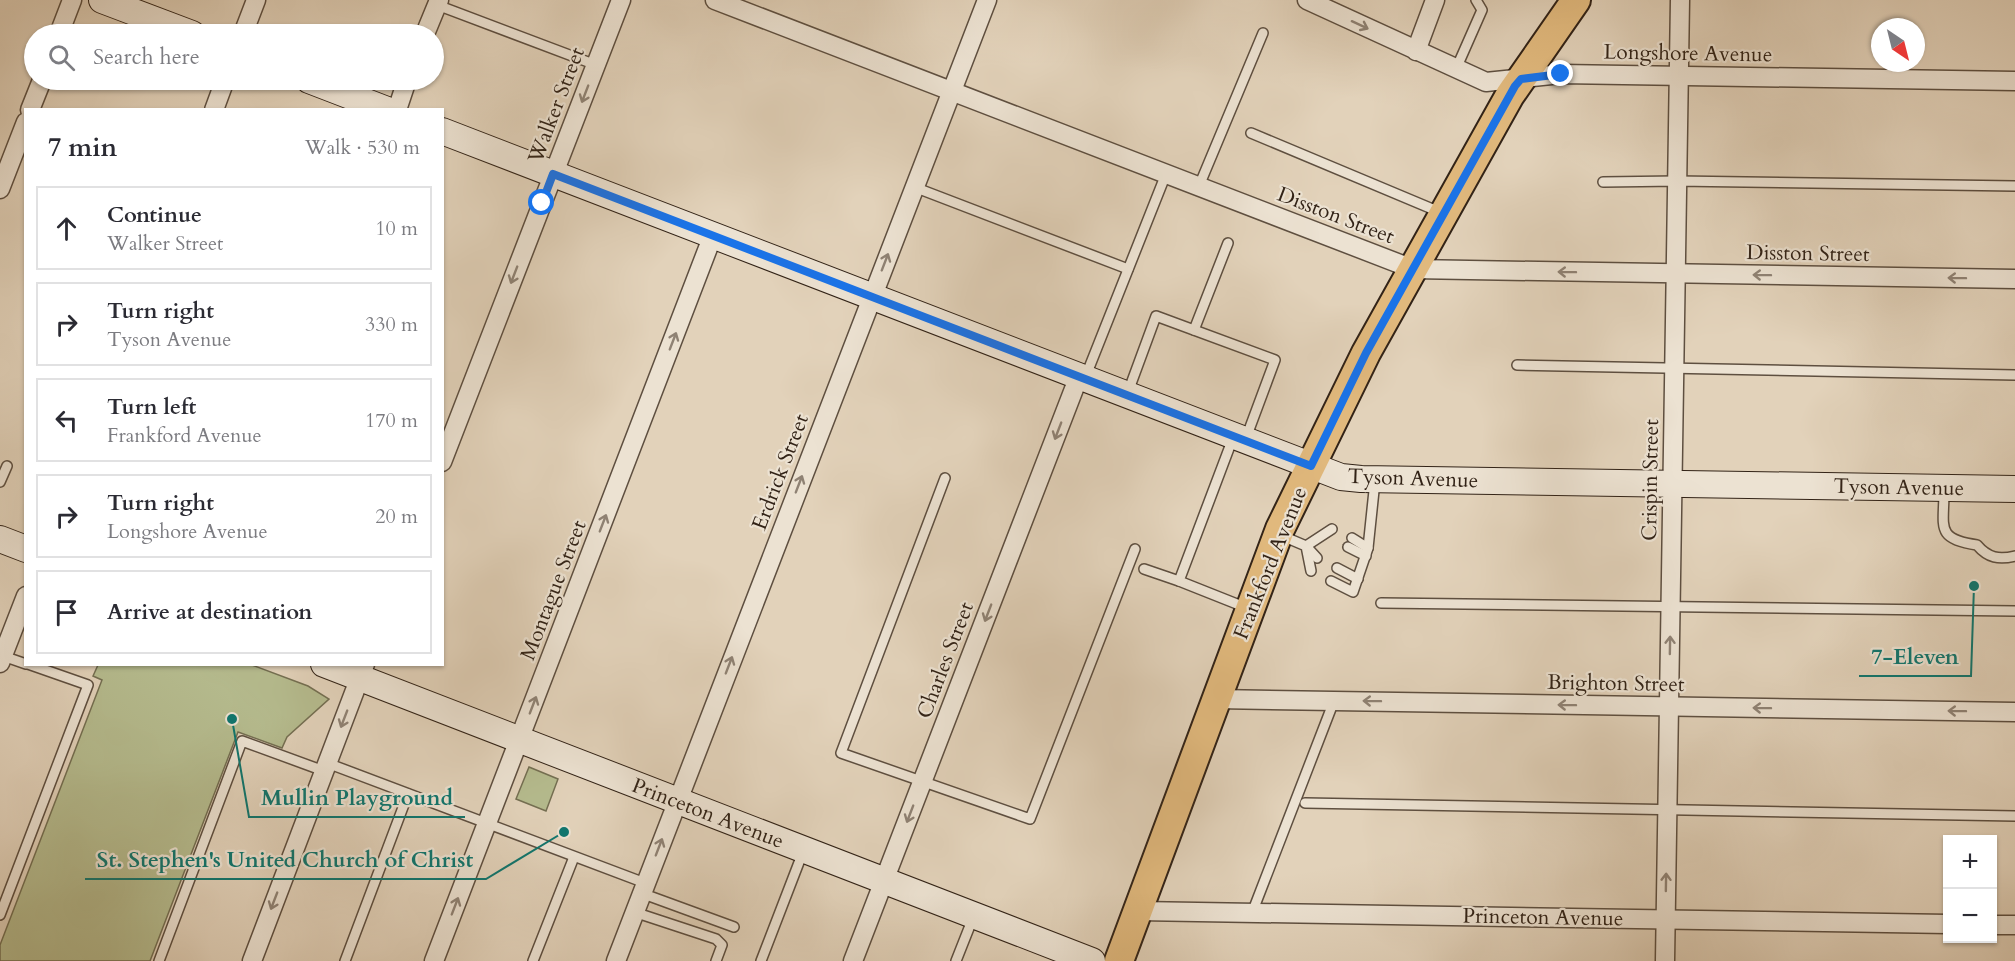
<!DOCTYPE html>
<meta charset="utf-8">
<style>
:root{--surface:#fff;--page:#f2f2f3;--text:#2b2b33;--muted:#7c7c81;--line:#e1e1e2}
body{margin:0;font-family:Cardo,serif;background:var(--page);color:var(--text)}
.controls{position:absolute;right:18px;bottom:18px;display:grid;overflow:hidden;border-radius:0px;box-shadow:0 2px 4px #0004}
.controls button{width:54px;height:54px;display:grid;place-items:center;padding:0;border:0;border-bottom:2px solid var(--line);background:var(--surface);color:var(--text);font:30px sans-serif}
.compass{position:absolute;left:1871px;top:18px;width:54px;height:54px;border-radius:50%;background:var(--surface);box-shadow:0 2px 4px #0004;rotate:145deg}
.stop{position:absolute;width:18px;height:18px;margin:-14px;border:4px solid #1a73e8;border-radius:50%;background:#fff}
.stop.end{background:#1a73e8;border-color:#fff;box-shadow:0 2px 6px #0008}
.list{margin:0;padding:0;list-style:none}
h2{display:flex;justify-content:space-between;align-items:center;height:78px;margin:0;padding:0 24px;font-size:26px}
h2 small{font-size:20px;font-weight:400;color:var(--muted)}
.list li{display:grid;grid-template-columns:39px 1fr auto;gap:18px;align-items:center;box-sizing:border-box;height:84px;margin:0 12px 12px;padding:0 12px;border:2px solid var(--line);border-radius:0px}
.list b{display:block;font-size:22px;white-space:nowrap}
.list p{margin:0;font-size:20px;white-space:nowrap;color:var(--muted)}
.list em{font-size:20px;font-style:normal;color:var(--muted)}
.icon{flex:none;width:33px;height:33px;fill:none;stroke:currentColor;stroke-width:2;stroke-linecap:round;stroke-linejoin:round}
.map{position:relative;flex:none;width:2015px;height:961px;overflow:hidden}
.search{position:absolute;background:var(--surface);box-shadow:0 2px 4px #0004;left:24px;top:24px;width:420px;height:66px;display:flex;align-items:center;gap:15px;box-sizing:border-box;padding:0 21px;border-radius:33px;color:var(--muted);font-size:22px}
.panel{position:absolute;background:var(--surface);box-shadow:0 2px 4px #0004;left:24px;top:108px;width:420px;height:558px;border-radius:0px}
.map>svg:first-child{display:block}
.green{fill:#b5bb8e;stroke:#746f52;stroke-width:1.5}
.lines{fill:none;stroke-linecap:round;stroke-linejoin:round}
.lane-casing{stroke:#5e4f40;stroke-width:12}
.street-casing{stroke:#5e4f40;stroke-width:21}
.secondary-casing{stroke:#322317;stroke-width:28}
.primary-casing{stroke:#322317;stroke-width:32}
.lane{stroke:#ece2d2;stroke-width:9}
.street{stroke:#ece2d2;stroke-width:18}
.secondary{stroke:#ece2d2;stroke-width:26}
.primary{stroke:#e1b97d;stroke-width:28}
.oneway{stroke:#8f8274}
.route{stroke:#1a73e8;stroke-width:8}
.labels{text-anchor:middle;stroke-width:4.5;stroke-linejoin:round;paint-order:stroke}
.street-label{font-size:21px;fill:#322317;stroke:#ece2d2}
.leader{fill:none;stroke:#0f766e;stroke-width:2}
.callout-dot{fill:#0f766e;stroke:#ece2d2;stroke-width:2}
.callout-label{font-size:22px;text-anchor:middle;font-weight:bold;fill:#0f766e;stroke:#ece2d2;stroke-width:4.5;stroke-linejoin:round;paint-order:stroke}
</style>
<div class="map">
<svg width="2015" height="961" viewBox="0 0 2015 961">
<rect width="100%" height="100%" fill="#e2d2ba"/>
<filter id="stains"><feTurbulence type="fractalNoise" baseFrequency=".00333" numOctaves="4"/><feColorMatrix values="0 0 0 0 .2 0 0 0 0 .09 0 0 0 0 .02 0 0 0 .5 -.17"/></filter>
<radialGradient id="worn" r=".72"><stop offset=".6" stop-color="#630" stop-opacity="0"/><stop offset="1" stop-color="#630" stop-opacity=".3"/></radialGradient>
<g class="green">
<polygon points="98,665 252,665 308,686 329,699 287,737 282,748 238,732 150,961 0,961 0,945 102,680 93,676"/>
<polygon points="529,767 558,779 546,811 516,799"/>
</g>
<g class="lines">
<g class="lane-casing">
<g id="lane">
<polyline points="437,5 596,65"/>
<polyline points="1456,69 1482,10 1476,0"/>
<polyline points="1251,133 1442,213"/>
<polyline points="1603,182 1677,181 2015,186"/>
<polyline points="1199,186 1263,33"/>
<polyline points="914,187 1128,269"/>
<polyline points="1194,330 1228,243"/>
<polyline points="1517,365 2015,375"/>
<polyline points="1085,378 1166,174"/>
<polyline points="1128,392 1156,316 1275,360 1246,438"/>
<polyline points="1233,438 1179,581 1247,608"/>
<polyline points="945,478 841,753 1030,819 1135,549"/>
<polyline points="0,482 7,466"/>
<path d="M1944,491C1944,527 1935,539 1977,545C1988,558 1999,560 2015,556"/>
<polyline points="1280,535 1306,546 1311,571"/>
<polyline points="1352,538 1368,548"/>
<polyline points="1306,546 1332,529"/>
<polyline points="1306,546 1317,558"/>
<polyline points="1348,547 1366,556"/>
<polyline points="1337,568 1358,579"/>
<polyline points="1144,569 1179,581"/>
<polyline points="1331,581 1353,592 1368,548 1375,481"/>
<polyline points="1381,603 2015,611"/>
<polyline points="0,655 26,664"/>
<polyline points="327,763 645,883"/>
<polyline points="1305,803 2015,816"/>
<polyline points="641,893 734,927"/>
<polyline points="634,912 716,939 722,945 716,961"/>
<polyline points="1252,913 1334,701"/>
<polyline points="0,915 88,685 28,664"/>
<polyline points="159,961 242,741 324,771"/>
<polyline points="345,961 408,794"/>
<polyline points="533,961 574,857"/>
<polyline points="761,961 803,852"/>
<polyline points="956,961 973,918"/>
</g>
</g>
<g class="street-casing">
<g id="street">
<polyline points="715,0 1413,269 2015,279"/>
<polyline points="1307,0 1486,82 1561,74 2015,81"/>
<polyline points="59,34 72,0"/>
<polyline points="243,34 256,0"/>
<polyline points="425,34 439,0"/>
<polyline points="1416,51 1435,0"/>
<polyline points="30,110 42,80"/>
<polyline points="214,110 225,80"/>
<polyline points="397,110 407,80"/>
<polyline points="0,189 26,122"/>
<polyline points="442,462 621,0"/>
<polyline points="0,663 26,596"/>
<polyline points="1216,699 2015,712"/>
<polyline points="1138,911 1948,924"/>
<polyline points="1992,925 2015,925"/>
<polyline points="252,961 365,664"/>
<polyline points="434,961 713,235"/>
<polyline points="616,961 987,0"/>
<polyline points="853,961 1079,376"/>
<polyline points="1665,961 1680,0"/>
</g>
</g>
<g class="secondary-casing">
<g id="secondary">
<polyline points="102,0 192,34"/>
<polyline points="309,80 387,110"/>
<polyline points="442,131 1341,477 1361,479 2015,489"/>
<polyline points="0,539 26,549"/>
<polyline points="324,664 1092,961"/>
</g>
</g>
<g class="primary-casing">
<polyline id="primary" points="1119,961 1280,529 1366,353 1510,95 1576,0"/>
</g>
<use href="#lane" class="lane"/>
<use href="#street" class="street"/>
<use href="#secondary" class="secondary"/>
<use href="#primary" class="primary"/>
</g>
<defs><path id="oneway-shaft" d="M-6 0H5M1.5-3L5.5 0L1.5 3" fill="none" stroke-width="1.6" stroke-linecap="round" stroke-linejoin="round" transform="scale(1.5)"/></defs>
<g class="oneway">
<use href="#oneway-shaft" transform="translate(1360 25) rotate(25)"/>
<use href="#oneway-shaft" transform="translate(585 94) rotate(111)"/>
<use href="#oneway-shaft" transform="translate(885 262) rotate(-69)"/>
<use href="#oneway-shaft" transform="translate(1567 272) rotate(-179)"/>
<use href="#oneway-shaft" transform="translate(514 275) rotate(111)"/>
<use href="#oneway-shaft" transform="translate(1762 275) rotate(-179)"/>
<use href="#oneway-shaft" transform="translate(1957 278) rotate(-179)"/>
<use href="#oneway-shaft" transform="translate(673 341) rotate(-69)"/>
<use href="#oneway-shaft" transform="translate(1058 431) rotate(111)"/>
<use href="#oneway-shaft" transform="translate(799 484) rotate(-69)"/>
<use href="#oneway-shaft" transform="translate(603 523) rotate(-69)"/>
<use href="#oneway-shaft" transform="translate(988 613) rotate(111)"/>
<use href="#oneway-shaft" transform="translate(1670 645) rotate(-89)"/>
<use href="#oneway-shaft" transform="translate(729 665) rotate(-69)"/>
<use href="#oneway-shaft" transform="translate(1372 701) rotate(-179)"/>
<use href="#oneway-shaft" transform="translate(533 705) rotate(-69)"/>
<use href="#oneway-shaft" transform="translate(1567 705) rotate(-179)"/>
<use href="#oneway-shaft" transform="translate(1762 708) rotate(-179)"/>
<use href="#oneway-shaft" transform="translate(1957 711) rotate(-179)"/>
<use href="#oneway-shaft" transform="translate(344 719) rotate(111)"/>
<use href="#oneway-shaft" transform="translate(910 814) rotate(111)"/>
<use href="#oneway-shaft" transform="translate(659 847) rotate(-69)"/>
<use href="#oneway-shaft" transform="translate(1666 882) rotate(-89)"/>
<use href="#oneway-shaft" transform="translate(274 901) rotate(111)"/>
<use href="#oneway-shaft" transform="translate(455 906) rotate(-69)"/>
</g>
<g class="lines">
<polyline class="route" points="542,203 553,174 1311,466 1366,353 1515,86 1521,79 1561,74"/>
</g>
<g class="labels">
<g class="street-label">
<text transform="translate(1688 53) rotate(1)" y="7">Longshore Avenue</text>
<text transform="translate(556 105) rotate(-69)" y="7">Walker Street</text>
<text transform="translate(1336 215) rotate(21)" y="7">Disston Street</text>
<text transform="translate(1808 253) rotate(1)" y="7">Disston Street</text>
<text transform="translate(780 472) rotate(-69)" y="7">Erdrick Street</text>
<text transform="translate(1413 478) rotate(2)" y="7">Tyson Avenue</text>
<text transform="translate(1650 480) rotate(-89)" y="7">Crispin Street</text>
<text transform="translate(1899 487) rotate(1)" y="7">Tyson Avenue</text>
<text transform="translate(1270 563) rotate(-68)" y="7">Frankford Avenue</text>
<text transform="translate(553 590) rotate(-69)" y="7">Montague Street</text>
<text transform="translate(945 660) rotate(-69)" y="7">Charles Street</text>
<text transform="translate(1616 683) rotate(1)" y="7">Brighton Street</text>
<text transform="translate(708 813) rotate(21)" y="7">Princeton Avenue</text>
<text transform="translate(1543 917) rotate(1)" y="7">Princeton Avenue</text>
</g>
</g>
<path class="leader" d="M1974 586L1971 676H1859M232 719L249 817H465M564 832L486 879H85"/>
<g class="callout-dot">
<circle cx="1974" cy="586" r="6"/>
<circle cx="232" cy="719" r="6"/>
<circle cx="564" cy="832" r="6"/>
</g>
<g class="callout-label">
<text x="1915" y="664">7-Eleven</text>
<text x="357" y="805">Mullin Playground</text>
<text x="285" y="867">St. Stephen's United Church of Christ</text>
</g>
<rect width="100%" height="100%" filter="url(#stains)"/>
<rect width="100%" height="100%" fill="url(#worn)"/>
</svg>
<div class="controls">
<button>+</button>
<button>−</button>
</div>
<svg class="compass" viewBox="-18 -18 36 36"><path d="M0-13l5 13h-10z" fill="#e53935"/><path d="M0 13l5-13h-10z" fill="#7c7c81"/></svg>
<div class="stop" style="left:542px;top:203px"></div>
<div class="stop end" style="left:1561px;top:74px"></div>
<div class="search"><svg class="icon" aria-label="search" viewBox="0 0 24 24"><circle cx="10" cy="10" r="6"/><path d="M15 15l6 6"/></svg>Search here</div>
<section class="panel">
<h2>7 min<small>Walk · 530 m</small></h2>
<ul class="list">
<li><svg class="icon" aria-label="ahead" viewBox="0 0 24 24"><path d="M12 20V5M6 11l6-6 6 6"/></svg><div><b>Continue</b><p>Walker Street</p></div><em>10 m</em></li>
<li><svg class="icon" aria-label="right" viewBox="0 0 24 24"><path d="M7 20v-9h11M14 6l5 5-5 5"/></svg><div><b>Turn right</b><p>Tyson Avenue</p></div><em>330 m</em></li>
<li><svg class="icon" aria-label="left" viewBox="0 0 24 24"><path d="M17 20v-9H6M10 6l-5 5 5 5"/></svg><div><b>Turn left</b><p>Frankford Avenue</p></div><em>170 m</em></li>
<li><svg class="icon" aria-label="right" viewBox="0 0 24 24"><path d="M7 20v-9h11M14 6l5 5-5 5"/></svg><div><b>Turn right</b><p>Longshore Avenue</p></div><em>20 m</em></li>
<li><svg class="icon" aria-label="arrive" viewBox="0 0 24 24"><path d="M6 21V4h12l-3 4 3 4H6"/></svg><div><b>Arrive at destination</b></div></li>
</ul>
</section>
</div>
